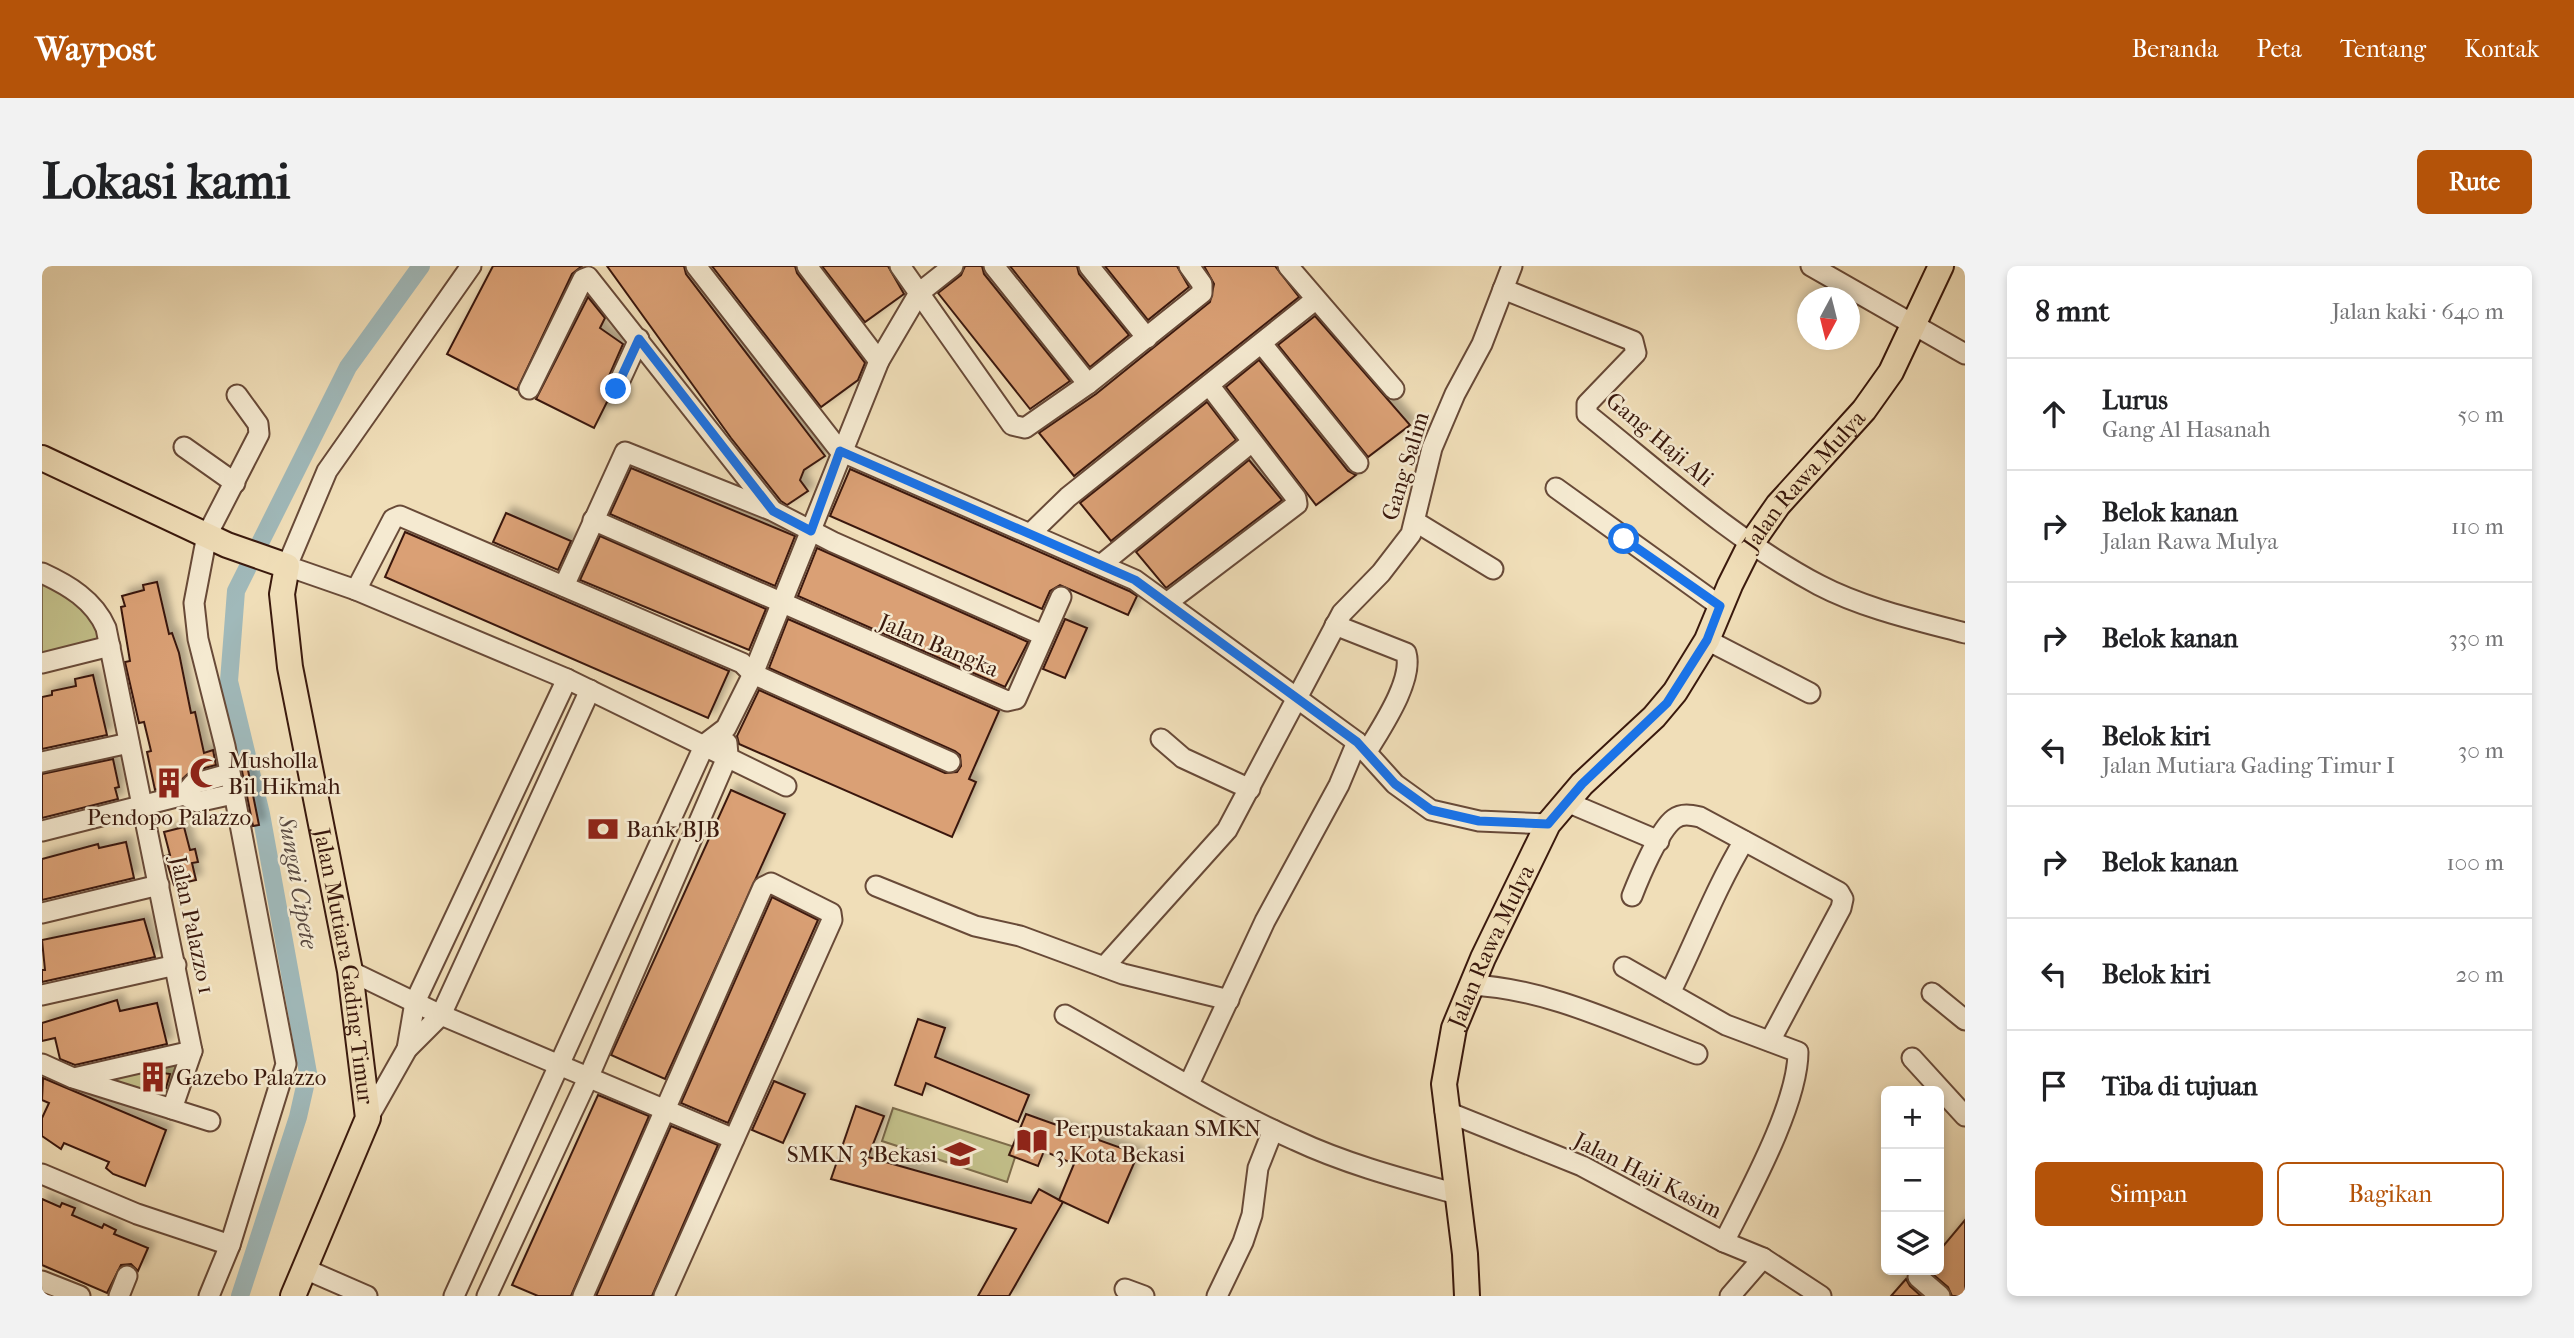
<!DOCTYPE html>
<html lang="id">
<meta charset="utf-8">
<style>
:root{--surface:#fff;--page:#f2f2f2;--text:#202124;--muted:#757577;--line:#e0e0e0;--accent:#b45309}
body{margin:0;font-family:"IM FELL French Canon",serif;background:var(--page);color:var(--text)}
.controls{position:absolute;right:21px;bottom:21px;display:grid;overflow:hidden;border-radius:10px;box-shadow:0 4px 10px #0003}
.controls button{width:63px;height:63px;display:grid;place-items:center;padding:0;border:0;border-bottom:2px solid var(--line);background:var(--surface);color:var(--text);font:35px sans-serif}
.compass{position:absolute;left:1755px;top:21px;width:63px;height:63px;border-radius:50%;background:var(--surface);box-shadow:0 4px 10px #0003;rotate:187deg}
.stop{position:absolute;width:21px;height:21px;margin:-16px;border:5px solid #1a73e8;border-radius:50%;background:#fff}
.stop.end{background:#1a73e8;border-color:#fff;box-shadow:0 2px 7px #0008}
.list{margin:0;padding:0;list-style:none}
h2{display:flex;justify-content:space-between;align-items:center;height:91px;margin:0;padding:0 28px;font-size:30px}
h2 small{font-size:23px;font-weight:400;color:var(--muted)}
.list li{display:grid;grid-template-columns:46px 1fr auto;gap:21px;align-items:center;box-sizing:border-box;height:112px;padding:0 28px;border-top:2px solid var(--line)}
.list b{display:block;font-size:26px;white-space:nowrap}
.list p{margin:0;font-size:23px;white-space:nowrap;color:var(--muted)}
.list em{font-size:23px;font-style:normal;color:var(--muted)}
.actions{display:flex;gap:14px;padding:21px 28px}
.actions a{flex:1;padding:16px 0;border:2px solid var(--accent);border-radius:10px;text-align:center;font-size:24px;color:var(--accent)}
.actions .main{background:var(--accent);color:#fff}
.icon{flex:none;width:38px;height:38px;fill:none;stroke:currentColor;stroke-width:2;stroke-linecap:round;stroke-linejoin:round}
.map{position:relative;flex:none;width:1923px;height:1030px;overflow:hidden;border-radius:10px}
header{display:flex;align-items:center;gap:42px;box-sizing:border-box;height:98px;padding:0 35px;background:var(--accent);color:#fff}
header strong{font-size:33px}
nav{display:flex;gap:38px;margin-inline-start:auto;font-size:24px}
.intro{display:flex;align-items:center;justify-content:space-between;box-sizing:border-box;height:168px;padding:0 42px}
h1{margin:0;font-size:49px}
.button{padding:18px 32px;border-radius:10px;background:var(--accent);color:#fff;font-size:24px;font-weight:700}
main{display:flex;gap:42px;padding:0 42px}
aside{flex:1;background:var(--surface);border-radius:10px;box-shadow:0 4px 10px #0003}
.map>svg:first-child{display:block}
.green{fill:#c2bf89;stroke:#7e6c4b;stroke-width:2}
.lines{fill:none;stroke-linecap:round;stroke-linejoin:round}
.canal{stroke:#a0b9ba;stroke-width:18}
.building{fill:#daa075;stroke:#3a190d;stroke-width:2;filter:url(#shadow)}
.minor-casing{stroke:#684a38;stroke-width:23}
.major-casing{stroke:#3a190d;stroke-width:28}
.minor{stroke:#f5ead1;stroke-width:19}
.major{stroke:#f0deb8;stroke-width:24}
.route{stroke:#1a73e8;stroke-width:9}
.labels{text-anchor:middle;stroke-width:5;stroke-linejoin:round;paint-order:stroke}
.street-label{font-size:23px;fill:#3a190d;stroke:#f5ead1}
.poi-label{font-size:23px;fill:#3a190d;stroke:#f5ead1;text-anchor:start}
.water-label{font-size:24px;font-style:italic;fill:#594941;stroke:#f5ead1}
</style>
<header>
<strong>Waypost</strong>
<nav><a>Beranda</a><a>Peta</a><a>Tentang</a><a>Kontak</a></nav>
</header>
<div class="intro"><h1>Lokasi kami</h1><a class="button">Rute</a></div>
<main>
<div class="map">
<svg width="1923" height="1030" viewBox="0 0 1923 1030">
<defs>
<filter id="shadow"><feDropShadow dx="6" dy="-6" stdDeviation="3.5" flood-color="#0004"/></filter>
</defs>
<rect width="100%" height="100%" fill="#f0deb8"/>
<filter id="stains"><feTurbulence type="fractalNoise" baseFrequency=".00286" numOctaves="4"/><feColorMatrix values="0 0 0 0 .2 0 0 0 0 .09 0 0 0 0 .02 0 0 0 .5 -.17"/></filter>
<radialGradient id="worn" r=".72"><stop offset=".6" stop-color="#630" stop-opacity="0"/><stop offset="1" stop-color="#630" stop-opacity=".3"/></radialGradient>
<g class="green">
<polygon points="3,314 42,332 60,375 0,390 0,321"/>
<polygon points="141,794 127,833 62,811"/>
<polygon points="851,842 976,882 965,916 840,875"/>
</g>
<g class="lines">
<polyline class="canal" points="198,1030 256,851 266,807 219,548 187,415 194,325 306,101 379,0"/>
</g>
<g class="building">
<polygon points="451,0 540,0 530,8 475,124 405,88"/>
<polygon points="565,0 642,0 644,8 783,190 762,204 758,214 766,225 745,239 739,235 689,172"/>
<polygon points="670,0 753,0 755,7 823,97 816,114 779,141"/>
<polygon points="780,0 846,0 862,28 823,56"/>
<polygon points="923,0 940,0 942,8 1028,115 988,143 896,27 919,9"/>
<polygon points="968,0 1035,0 1037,8 1087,69 1048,101"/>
<polygon points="1063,0 1135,0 1147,21 1106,54"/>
<polygon points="1162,0 1233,0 1257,31 1032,210 997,167 1054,128 1168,36 1172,18"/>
<polygon points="546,31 563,52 558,62 581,78 563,119 567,132 552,162 494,133"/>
<polygon points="1273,50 1368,159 1326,191 1236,79"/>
<polygon points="1217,94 1306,205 1314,209 1274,239 1184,121"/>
<polygon points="1165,136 1194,174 1069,275 1038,237"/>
<polygon points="1207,194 1240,234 1124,322 1094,286"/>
<polygon points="589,202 753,270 733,320 568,248"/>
<polygon points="808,203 1087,325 1095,330 1086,349 1018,319 1008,325 1000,343 788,250"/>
<polygon points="464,247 529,275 516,304 451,276"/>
<polygon points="363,266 687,405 666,452 343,311"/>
<polygon points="558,270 724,343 707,384 538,314"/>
<polygon points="775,282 986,376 963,421 756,330"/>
<polygon points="115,316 127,368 130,367 137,387 149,447 153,446 162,487 171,484 174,499 148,506 135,518 113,524 105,486 109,485 102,456 97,457 83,396 88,395 79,341 83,340 80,330 102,324 101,319"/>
<polygon points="746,353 957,445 927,513 934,516 910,571 697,478 695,470 717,424 903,507 915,506 919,500 918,489 913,485 727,402"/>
<polygon points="1023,353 1045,362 1023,412 1001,403"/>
<polygon points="51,409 65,469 0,483 0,431 10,429 10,425 34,420 33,413"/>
<polygon points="71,493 77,521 73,522 76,533 0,552 0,508"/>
<polygon points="205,499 217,559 211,560 199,500"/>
<polygon points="689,524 743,548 623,813 569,789"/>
<polygon points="142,561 148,584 153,583 156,596 150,597 154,614 132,619 123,590 128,589 122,566"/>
<polygon points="84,576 92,612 0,634 0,593 56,578 57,582"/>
<polygon points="730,631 776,654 686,857 639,837"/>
<polygon points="102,653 113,691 0,716 0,704 3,704 0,674"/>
<polygon points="75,734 78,745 115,737 125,778 33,799 18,793 13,772 0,775 0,757"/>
<polygon points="876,753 903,762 893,791 987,829 976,856 884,817 880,829 853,819"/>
<polygon points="114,806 128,808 124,822 103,816 105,808"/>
<polygon points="1,812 124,864 103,920 71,908 64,902 67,896 22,877 19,883 0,870 0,852 7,837 0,834"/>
<polygon points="732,815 763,828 741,877 710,864"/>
<polygon points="556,829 607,850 529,1030 496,1030 470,1019"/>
<polygon points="814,840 842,850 826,891 989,937 997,923 1021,936 967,1030 936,1030 974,963 789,913"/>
<polygon points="984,848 1096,888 1066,957 1017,934 1032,898 1002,885 996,900 967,889"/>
<polygon points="629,860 676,879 610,1030 554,1030"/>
<polygon points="0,933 18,941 20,937 33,942 30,949 60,962 62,958 74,964 72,968 106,982 96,1005 89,998 79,999 65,1027 0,999"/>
<polygon points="1923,954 1923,1030 1910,1030 1906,1021 1886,1004 1897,1004 1897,985"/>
<polygon points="1864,1013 1868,1020 1879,1030 1849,1030"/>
</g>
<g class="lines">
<g class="minor-casing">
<g id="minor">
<polyline points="429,0 285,205 245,300 314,324 525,413 744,520"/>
<polyline points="654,0 798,185 1093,314 1315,476 1353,518 1389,544 1437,555 1506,558"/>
<polyline points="765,0 837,95"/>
<polyline points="858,0 970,159 983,162 1046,118 1160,27 1160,18 1147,0"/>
<polyline points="952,0 1046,118"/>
<polyline points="1047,0 1105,72"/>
<polyline points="1246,0 1352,123"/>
<polyline points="1769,0 1923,88"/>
<path d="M1461,23L1591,75L1594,87L1545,138V148C1620,208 1692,274 1777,319C1821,342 1874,354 1923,367"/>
<polyline points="1220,78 1316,197"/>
<polyline points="487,123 541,13 546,11 730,244"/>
<polyline points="574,123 597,73"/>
<polyline points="142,181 193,217"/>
<polyline points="1514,222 1678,340"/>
<polyline points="551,254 965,435 974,433 1019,331"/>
<polyline points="1374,256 1451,303"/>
<polyline points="988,268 1026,231 1273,34"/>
<polyline points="1060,298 1210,176"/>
<path d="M0,307C26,319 52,334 64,362L150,785L130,843L31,812L0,798"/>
<polyline points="522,320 583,186 731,245 791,276 1001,369"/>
<polyline points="314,324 351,253 358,250 700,397 711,408 908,496"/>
<polyline points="1126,336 1255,238 1254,232 1167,119"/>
<path d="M1293,359L1364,387C1372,414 1339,462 1326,484"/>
<polyline points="1665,374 1768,427"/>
<polyline points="0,397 68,380"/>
<polyline points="1119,473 1141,492 1208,523"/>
<polyline points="0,496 87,477"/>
<polyline points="142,529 155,536 191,528"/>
<polyline points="142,529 151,518 187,508"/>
<polyline points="1525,536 1617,575"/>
<polyline points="0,565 142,529"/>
<polyline points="834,620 933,660 978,670 1081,708 1187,734"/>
<path d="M1590,630C1597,612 1617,564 1632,553C1640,547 1649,549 1658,551L1797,626L1801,633L1799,642L1728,775"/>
<polyline points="0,647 117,619"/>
<polyline points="1062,701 1185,564 1300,347 1339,307 1369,268 1390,182 1413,128 1440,78 1470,0"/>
<path d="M1582,701L1684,759L1756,786C1756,838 1706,928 1682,976"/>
<polyline points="308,705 399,749 692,873"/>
<path d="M1428,719C1506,722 1583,761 1655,788"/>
<path d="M1628,727C1653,677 1673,623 1702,575"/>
<polyline points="1890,727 1923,754"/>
<polyline points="0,729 134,699"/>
<path d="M1023,749C1099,791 1173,839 1253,874C1304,898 1361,913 1415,928"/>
<polyline points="365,783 373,736 525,413"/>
<polyline points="1870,792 1923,850"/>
<polyline points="32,812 150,785"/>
<polyline points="1147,818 1223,655 1297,519 1315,476"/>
<polyline points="130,843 168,855"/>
<polyline points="1403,845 1540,900 1682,976 1721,992 1779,1030"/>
<polyline points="326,852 365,783 399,749 548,424"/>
<polyline points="0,908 95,948 188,979"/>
<polyline points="263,1003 325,1030"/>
<polyline points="1876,1011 1898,1030"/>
<polyline points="0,1015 38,1030"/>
<polyline points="1083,1023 1102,1030"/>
<polyline points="77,1030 85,1010"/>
<polyline points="167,1030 188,979 244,798 183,480 156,373 152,337 165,269 217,168 216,158 195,129"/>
<polyline points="412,1030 663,478 684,462 711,408 837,95 877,27 911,0"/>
<polyline points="445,1030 547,810 686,489 685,477"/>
<polyline points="541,1030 721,621 729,617 789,647 790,654 622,1030"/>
<polyline points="1175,1030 1201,976 1210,949 1216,902 1231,864"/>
<polyline points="1688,1030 1721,992"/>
</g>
</g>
<g class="major-casing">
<g id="major">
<path id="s1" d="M0,192L185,279L245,300L240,328L248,401L308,705L326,852L251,1030"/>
<path id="s2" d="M1425,1030L1423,988L1402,818L1412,762L1441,692L1506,558L1540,518L1612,451L1633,426L1665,374L1688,319L1708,279L1736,239L1822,144L1849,106L1899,0"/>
</g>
</g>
<use href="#minor" class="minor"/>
<use href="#major" class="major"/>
</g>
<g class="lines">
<polyline class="route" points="574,123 597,73 731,245 769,265 798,185 1093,314 1315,476 1353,518 1389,544 1437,555 1506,558 1540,518 1625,437 1665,374 1678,340 1582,273"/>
</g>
<defs>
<g id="mosque-bare" transform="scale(2.415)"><path d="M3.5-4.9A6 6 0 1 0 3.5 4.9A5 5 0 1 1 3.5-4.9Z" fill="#8f2418" stroke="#f5ead1" stroke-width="2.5" paint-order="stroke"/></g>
<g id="building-bare" transform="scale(2.415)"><path d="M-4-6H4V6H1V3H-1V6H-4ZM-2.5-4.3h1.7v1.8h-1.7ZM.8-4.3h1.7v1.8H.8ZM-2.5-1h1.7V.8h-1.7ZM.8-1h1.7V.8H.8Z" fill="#8f2418" stroke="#f5ead1" stroke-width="2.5" paint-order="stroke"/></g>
<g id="bank-bare" transform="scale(2.415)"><path d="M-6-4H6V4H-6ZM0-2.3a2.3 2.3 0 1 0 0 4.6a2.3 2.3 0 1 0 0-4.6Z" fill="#8f2418" stroke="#f5ead1" stroke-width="2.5" paint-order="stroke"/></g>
<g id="library-bare" transform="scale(2.415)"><path d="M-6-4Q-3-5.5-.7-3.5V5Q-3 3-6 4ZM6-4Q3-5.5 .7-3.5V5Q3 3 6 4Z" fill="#8f2418" stroke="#f5ead1" stroke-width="2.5" paint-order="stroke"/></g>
<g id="school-bare" transform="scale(2.415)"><path d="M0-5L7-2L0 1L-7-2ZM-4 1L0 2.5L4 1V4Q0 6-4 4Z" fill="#8f2418" stroke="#f5ead1" stroke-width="2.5" paint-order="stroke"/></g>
</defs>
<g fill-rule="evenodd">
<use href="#mosque-bare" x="163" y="507"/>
<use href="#building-bare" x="127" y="517"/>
<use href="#bank-bare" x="561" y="563"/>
<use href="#building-bare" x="111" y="811"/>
<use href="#library-bare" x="990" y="875"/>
<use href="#school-bare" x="918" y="888"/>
</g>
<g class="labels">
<g class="street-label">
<text transform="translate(1618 173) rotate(40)" y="8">Gang Haji Ali</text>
<text transform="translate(1363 200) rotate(-73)" y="8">Gang Salim</text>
<text dy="8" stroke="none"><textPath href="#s2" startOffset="928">Jalan Rawa Mulya</textPath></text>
<text transform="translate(897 379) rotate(23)" y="8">Jalan Bangka</text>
<text transform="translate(151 659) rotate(78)" y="8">Jalan Palazzo 1</text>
<text dy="8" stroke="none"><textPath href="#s2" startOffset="360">Jalan Rawa Mulya</textPath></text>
<text dy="8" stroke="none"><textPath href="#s1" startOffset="674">Jalan Mutiara Gading Timur</textPath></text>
<text transform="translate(1606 909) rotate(27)" y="8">Jalan Haji Kasim</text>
</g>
<g class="poi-label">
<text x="186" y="502">Musholla<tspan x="186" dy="26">Bil Hikmah</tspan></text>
<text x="127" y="559" text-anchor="middle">Pendopo Palazzo</text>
<text x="584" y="571">Bank BJB</text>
<text x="134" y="819">Gazebo Palazzo</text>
<text x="1013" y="870">Perpustakaan SMKN<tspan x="1013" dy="26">3 Kota Bekasi</tspan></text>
<text x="895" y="896" text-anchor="end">SMKN 3 Bekasi</text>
</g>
<g class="water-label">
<text transform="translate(256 616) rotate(80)" y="8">Sungai Cipete</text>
</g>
</g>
<rect width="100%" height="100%" filter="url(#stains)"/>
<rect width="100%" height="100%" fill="url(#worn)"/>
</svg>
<div class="controls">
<button>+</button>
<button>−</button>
<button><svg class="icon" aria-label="layers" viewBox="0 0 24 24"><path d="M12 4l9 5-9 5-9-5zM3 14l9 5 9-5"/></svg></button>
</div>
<svg class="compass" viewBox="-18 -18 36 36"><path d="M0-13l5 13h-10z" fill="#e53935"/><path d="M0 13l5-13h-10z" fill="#757577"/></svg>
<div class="stop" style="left:1582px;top:273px"></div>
<div class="stop end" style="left:574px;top:123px"></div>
</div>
<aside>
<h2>8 mnt<small>Jalan kaki · 640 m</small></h2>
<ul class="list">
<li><svg class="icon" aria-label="ahead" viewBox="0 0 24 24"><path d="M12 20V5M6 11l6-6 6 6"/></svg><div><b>Lurus</b><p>Gang Al Hasanah</p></div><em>50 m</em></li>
<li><svg class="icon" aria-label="right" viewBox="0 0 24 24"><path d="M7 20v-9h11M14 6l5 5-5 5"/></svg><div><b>Belok kanan</b><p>Jalan Rawa Mulya</p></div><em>110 m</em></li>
<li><svg class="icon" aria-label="right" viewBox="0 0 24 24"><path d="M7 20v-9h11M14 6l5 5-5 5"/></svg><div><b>Belok kanan</b></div><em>330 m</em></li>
<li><svg class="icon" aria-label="left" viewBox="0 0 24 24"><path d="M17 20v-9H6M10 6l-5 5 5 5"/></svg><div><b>Belok kiri</b><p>Jalan Mutiara Gading Timur I</p></div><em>30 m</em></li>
<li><svg class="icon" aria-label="right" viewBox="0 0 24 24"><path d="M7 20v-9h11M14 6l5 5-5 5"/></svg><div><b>Belok kanan</b></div><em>100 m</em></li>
<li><svg class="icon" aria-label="left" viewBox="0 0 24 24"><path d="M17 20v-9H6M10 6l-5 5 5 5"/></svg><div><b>Belok kiri</b></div><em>20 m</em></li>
<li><svg class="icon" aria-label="arrive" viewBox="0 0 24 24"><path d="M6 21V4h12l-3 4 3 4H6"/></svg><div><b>Tiba di tujuan</b></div></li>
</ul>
<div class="actions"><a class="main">Simpan</a><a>Bagikan</a></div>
</aside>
</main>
